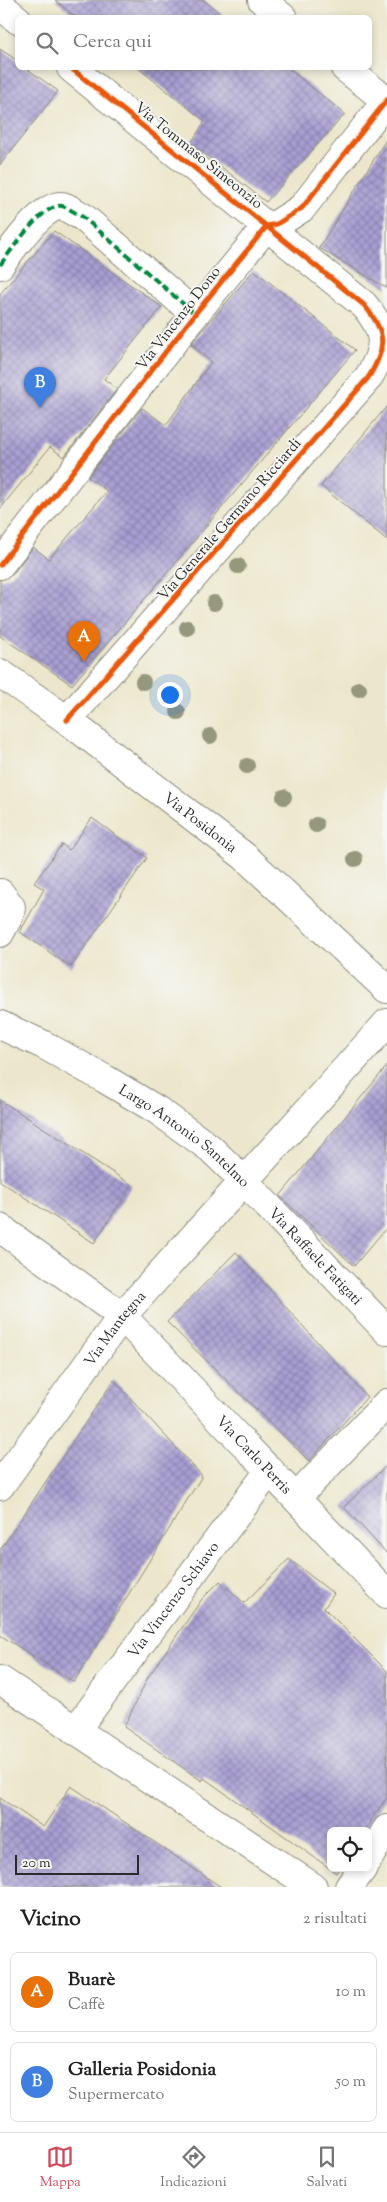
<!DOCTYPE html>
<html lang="it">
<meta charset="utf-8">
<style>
:root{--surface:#fff;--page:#f6f6f6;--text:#222;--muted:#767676;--line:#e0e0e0;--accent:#d1495b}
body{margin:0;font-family:"Sorts Mill Goudy",serif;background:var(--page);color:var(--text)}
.controls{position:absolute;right:15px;bottom:15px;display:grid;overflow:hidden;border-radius:8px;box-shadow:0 2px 8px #0003}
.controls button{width:45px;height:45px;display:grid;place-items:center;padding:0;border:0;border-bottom:1px solid var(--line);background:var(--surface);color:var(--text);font:25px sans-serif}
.scale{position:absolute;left:15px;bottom:12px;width:124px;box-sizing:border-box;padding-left:5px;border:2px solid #2b2b2b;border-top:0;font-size:14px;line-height:18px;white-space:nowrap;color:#2b2b2b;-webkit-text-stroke:4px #f6f6f2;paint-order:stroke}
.you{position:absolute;left:169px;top:694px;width:18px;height:18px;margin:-12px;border:4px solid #fff;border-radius:50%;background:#1a73e8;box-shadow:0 0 0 8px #1a73e833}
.badge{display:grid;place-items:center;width:32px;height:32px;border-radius:50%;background:var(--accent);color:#fff;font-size:16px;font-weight:700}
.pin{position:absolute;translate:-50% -41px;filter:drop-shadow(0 1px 2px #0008)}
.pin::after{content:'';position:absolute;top:26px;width:18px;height:15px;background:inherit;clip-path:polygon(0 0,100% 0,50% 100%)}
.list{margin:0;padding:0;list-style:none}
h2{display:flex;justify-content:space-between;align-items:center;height:65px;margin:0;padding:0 20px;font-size:21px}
h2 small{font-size:16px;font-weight:400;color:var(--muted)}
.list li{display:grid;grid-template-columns:32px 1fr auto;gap:15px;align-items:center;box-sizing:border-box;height:80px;margin:0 10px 10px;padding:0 10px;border:1px solid var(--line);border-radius:8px}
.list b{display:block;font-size:19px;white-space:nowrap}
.list p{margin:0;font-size:16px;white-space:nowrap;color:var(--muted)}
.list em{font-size:16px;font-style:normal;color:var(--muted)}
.icon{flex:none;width:28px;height:28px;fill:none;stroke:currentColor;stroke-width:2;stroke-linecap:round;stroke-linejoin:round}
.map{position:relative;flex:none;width:387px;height:1887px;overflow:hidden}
.search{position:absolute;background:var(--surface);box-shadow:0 2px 8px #0003;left:15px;right:15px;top:15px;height:55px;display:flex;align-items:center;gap:12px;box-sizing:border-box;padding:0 18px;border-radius:8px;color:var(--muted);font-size:19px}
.sheet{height:245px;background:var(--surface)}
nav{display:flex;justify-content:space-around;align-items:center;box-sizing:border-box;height:70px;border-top:1px solid var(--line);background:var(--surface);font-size:14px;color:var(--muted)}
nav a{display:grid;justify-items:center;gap:2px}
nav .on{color:var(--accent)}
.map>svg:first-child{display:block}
.building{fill:url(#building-cross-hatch)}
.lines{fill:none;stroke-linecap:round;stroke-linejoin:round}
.minor-casing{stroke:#8c897c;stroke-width:30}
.major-casing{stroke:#8c897c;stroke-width:30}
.minor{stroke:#fff;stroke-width:28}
.major{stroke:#fff;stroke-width:28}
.quiet{stroke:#00873e;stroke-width:4;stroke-dasharray:8 4;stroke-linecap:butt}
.cycleway-casing{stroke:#f6f6f2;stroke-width:8}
.cycleway{stroke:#e8590c;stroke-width:5}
.tree{fill:#96987d}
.labels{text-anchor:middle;stroke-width:4;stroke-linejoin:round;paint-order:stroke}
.street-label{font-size:15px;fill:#2b2b2b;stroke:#f6f6f2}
</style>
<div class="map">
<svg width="387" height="1887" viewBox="0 0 387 1887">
<defs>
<pattern id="building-cross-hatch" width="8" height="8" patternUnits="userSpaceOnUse" patternTransform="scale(1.25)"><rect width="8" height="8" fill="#a89fd3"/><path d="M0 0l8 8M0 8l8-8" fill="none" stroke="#8982ab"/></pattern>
</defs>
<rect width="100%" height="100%" fill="#f6f6f2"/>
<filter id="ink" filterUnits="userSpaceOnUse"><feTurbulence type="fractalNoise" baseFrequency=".02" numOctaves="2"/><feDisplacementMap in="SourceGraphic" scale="10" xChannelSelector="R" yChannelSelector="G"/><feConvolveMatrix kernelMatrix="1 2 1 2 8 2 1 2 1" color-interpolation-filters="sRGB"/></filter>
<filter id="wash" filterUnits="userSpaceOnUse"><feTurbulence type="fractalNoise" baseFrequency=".0096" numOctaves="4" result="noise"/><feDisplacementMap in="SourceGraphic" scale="20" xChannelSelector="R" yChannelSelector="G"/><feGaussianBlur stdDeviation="1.12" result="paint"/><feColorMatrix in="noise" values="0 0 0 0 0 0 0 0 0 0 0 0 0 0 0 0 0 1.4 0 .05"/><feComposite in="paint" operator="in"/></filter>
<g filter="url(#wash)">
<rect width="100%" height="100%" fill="#ece7cc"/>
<g id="blocks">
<g class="building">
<polygon points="55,0 204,0 226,18 77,18"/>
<polygon points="0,49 18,61 18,68 26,68 58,91 0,165"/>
<polygon points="138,68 288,68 345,114 266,202 191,143 205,121"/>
<polygon points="387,138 387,288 319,248"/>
<polygon points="54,231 162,307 104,379 117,389 64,457 50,447 0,509 0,294"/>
<polygon points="254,270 355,350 72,685 0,636 0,580 12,575 33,547 49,559 107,491 88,477 142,408 166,425 211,362 191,344"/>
<polygon points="387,406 387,540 321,486"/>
<polygon points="92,818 147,858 71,967 20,932 44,889 34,883 62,844 69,850"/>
<polygon points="387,1066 387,1227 354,1266 280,1196"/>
<polygon points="0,1100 132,1185 94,1243 0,1181"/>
<polygon points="236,1252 367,1397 309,1461 167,1322"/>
<polygon points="114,1380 202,1476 74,1682 0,1635 0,1550"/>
<polygon points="387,1465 387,1554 344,1507"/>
<polygon points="289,1559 334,1594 324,1608 387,1671 387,1797 364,1831 331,1831 331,1868 339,1868 336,1873 204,1778 202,1781 124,1727 148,1677 202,1599 220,1581 244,1603"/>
<polygon points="71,1786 221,1887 0,1887 0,1798 43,1827"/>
</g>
</g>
</g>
<g filter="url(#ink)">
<use href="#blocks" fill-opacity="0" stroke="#8c897c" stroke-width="1"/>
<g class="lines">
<g class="minor-casing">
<g id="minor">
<polyline points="262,0 283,18"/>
<polyline points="0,5 18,20"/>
<polyline points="345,68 387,101"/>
<path d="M0,265C11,251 43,203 62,206C69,208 77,214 83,217L195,314"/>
<polyline points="0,565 195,314 267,226 277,224 302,208 387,100"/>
<path d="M67,720L368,378C387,348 387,332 364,305L71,68"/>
<polyline points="0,893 11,907 10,914 0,933"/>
<path id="s1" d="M0,1025L42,1044L105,1079L157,1110L210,1148L245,1182L387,1331"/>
<path id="s2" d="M0,1228L122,1316L387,1594"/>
<path id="s3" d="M0,1486L122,1316L387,1023"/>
<polyline points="296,1498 387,1403"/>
<polyline points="0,1680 313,1887"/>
<path id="s4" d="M75,1731L270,1470"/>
<polyline points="368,1859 387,1829"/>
<polyline points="349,1887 363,1868"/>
</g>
</g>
<g class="major-casing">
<g id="major">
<path id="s5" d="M0,673L67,720L244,856L387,989"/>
</g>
</g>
<use href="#minor" class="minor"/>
<use href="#major" class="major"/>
<path class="quiet" d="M0,265C11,251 43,203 62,206C69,208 77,214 83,217L195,314"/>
<g class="cycleway-casing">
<g id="cycleway">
<polyline points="0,565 195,314 267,226 277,224 302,208 387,100"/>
<path d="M67,720L368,378C387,348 387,332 364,305L71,68"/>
</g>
</g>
<use href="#cycleway" class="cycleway"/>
</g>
<g class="tree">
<circle cx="238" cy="566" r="8"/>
<circle cx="214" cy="603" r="8"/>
<circle cx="187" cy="628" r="8"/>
<circle cx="143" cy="682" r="8"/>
<circle cx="359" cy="689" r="8"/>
<circle cx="178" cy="712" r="8"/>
<circle cx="210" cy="736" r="8"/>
<circle cx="247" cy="766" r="8"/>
<circle cx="284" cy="797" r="8"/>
<circle cx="316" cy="825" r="8"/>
<circle cx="355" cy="859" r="8"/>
</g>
</g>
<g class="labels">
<g class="street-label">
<text transform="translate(199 155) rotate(39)" y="5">Via Tommaso Simeonzio</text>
<text transform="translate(178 318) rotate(-52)" y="5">Via Vincenzo Dono</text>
<text transform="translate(229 519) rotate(-49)" y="5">Via Generale Germano Ricciardi</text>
<text dy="5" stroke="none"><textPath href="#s5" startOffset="250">Via Posidonia</textPath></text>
<text dy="5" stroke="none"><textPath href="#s1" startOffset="216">Largo Antonio Santelmo</textPath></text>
<text dy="5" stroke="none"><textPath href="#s1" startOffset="395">Via Raffaele Fatigati</textPath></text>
<text dy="5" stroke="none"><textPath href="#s3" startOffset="195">Via Mantegna</textPath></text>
<text dy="5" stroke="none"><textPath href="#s2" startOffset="342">Via Carlo Perris</textPath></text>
<text dy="5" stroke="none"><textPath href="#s4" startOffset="164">Via Vincenzo Schiavo</textPath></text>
</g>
</g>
</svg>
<div class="controls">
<button><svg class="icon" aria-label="locate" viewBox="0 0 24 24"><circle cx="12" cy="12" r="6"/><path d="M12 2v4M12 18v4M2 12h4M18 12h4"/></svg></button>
</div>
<div class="scale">20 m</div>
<div class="you"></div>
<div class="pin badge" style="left:84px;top:662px;background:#e8710a">A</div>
<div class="pin badge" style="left:40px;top:408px;background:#3f7fe0">B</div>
<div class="search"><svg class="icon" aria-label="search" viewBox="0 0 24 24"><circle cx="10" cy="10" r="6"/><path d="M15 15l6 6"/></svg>Cerca qui</div>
</div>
<section class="sheet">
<h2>Vicino<small>2 risultati</small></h2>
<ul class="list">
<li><span class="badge" style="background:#e8710a">A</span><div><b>Buarè</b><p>Caffè</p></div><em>10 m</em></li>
<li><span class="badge" style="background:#3f7fe0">B</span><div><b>Galleria Posidonia</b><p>Supermercato</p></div><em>50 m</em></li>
</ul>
</section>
<nav>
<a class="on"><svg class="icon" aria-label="map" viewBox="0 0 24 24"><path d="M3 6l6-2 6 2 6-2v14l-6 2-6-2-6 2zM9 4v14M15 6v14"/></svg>Mappa</a>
<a><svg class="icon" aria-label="directions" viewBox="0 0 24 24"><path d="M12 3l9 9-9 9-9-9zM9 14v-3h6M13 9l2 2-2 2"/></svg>Indicazioni</a>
<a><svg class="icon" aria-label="saved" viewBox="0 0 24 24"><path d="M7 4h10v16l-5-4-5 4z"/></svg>Salvati</a>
</nav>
